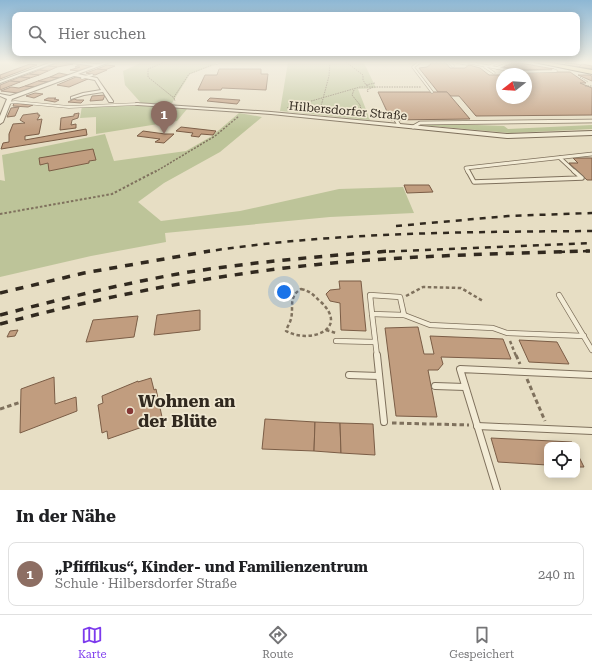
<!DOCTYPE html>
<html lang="de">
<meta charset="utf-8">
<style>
:root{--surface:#fff;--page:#f6f6f6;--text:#202124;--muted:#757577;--line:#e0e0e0;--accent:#7c3aed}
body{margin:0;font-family:"Roboto Serif",serif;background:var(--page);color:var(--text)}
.controls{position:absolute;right:12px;bottom:12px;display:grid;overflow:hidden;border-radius:8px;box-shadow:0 2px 10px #0003}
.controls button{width:36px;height:36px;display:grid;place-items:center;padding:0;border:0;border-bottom:1px solid var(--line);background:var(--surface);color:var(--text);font:20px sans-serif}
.compass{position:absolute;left:496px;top:68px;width:36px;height:36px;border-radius:50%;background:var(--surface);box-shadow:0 2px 10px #0003;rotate:253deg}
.you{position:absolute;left:284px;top:292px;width:14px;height:14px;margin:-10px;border:3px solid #fff;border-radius:50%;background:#1a73e8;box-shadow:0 0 0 6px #1a73e833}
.badge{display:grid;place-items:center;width:26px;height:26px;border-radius:50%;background:var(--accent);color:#fff;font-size:13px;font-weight:700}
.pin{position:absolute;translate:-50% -33px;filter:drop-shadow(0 1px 2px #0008)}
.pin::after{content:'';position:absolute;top:21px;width:14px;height:12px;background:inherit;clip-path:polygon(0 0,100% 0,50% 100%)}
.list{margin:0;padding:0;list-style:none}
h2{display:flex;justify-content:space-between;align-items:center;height:52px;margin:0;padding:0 16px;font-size:17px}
h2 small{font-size:13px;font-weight:400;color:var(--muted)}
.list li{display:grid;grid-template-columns:26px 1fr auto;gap:12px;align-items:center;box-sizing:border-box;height:64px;margin:0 8px 8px;padding:0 8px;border:1px solid var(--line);border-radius:8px}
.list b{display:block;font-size:15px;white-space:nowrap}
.list p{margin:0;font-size:13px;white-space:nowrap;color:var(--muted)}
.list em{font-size:13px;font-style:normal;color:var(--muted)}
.icon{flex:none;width:22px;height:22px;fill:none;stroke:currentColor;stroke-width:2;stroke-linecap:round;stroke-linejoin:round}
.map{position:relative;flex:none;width:592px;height:490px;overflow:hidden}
.search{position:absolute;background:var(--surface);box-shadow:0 2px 10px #0003;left:12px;right:12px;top:12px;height:44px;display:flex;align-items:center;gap:10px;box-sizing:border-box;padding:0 14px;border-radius:8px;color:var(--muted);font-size:15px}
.sheet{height:124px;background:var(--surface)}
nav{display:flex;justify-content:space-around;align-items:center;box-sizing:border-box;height:56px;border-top:1px solid var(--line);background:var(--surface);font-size:11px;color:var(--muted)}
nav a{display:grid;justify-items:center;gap:2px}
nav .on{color:var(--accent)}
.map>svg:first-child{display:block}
.green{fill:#bdc499}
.building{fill:#c19d7f;stroke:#7b5d46}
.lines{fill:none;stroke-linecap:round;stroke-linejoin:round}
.lane-far4-casing{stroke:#7f715d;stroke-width:3}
.lane-far3-casing{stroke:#7f715d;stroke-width:4.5}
.lane-far2-casing{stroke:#7f715d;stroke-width:5.5}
.lane-far1-casing{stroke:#7f715d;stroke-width:6}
.lane-casing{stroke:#7f715d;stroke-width:8}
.street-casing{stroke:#7f715d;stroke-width:2}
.primary-casing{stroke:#4e3f30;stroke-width:2}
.path-far4{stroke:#7f715d;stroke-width:1;stroke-dasharray:1.5 1;stroke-linecap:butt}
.path-far3{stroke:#7f715d;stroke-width:1.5;stroke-dasharray:2 1.5;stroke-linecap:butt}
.path-far2{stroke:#7f715d;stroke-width:2;stroke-dasharray:2.5 2;stroke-linecap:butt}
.path-far1{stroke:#7f715d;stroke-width:2.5;stroke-dasharray:3.5 2.5;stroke-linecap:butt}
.path{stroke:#7f715d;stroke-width:3;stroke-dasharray:4.5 3;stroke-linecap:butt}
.lane-far4{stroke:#f3ecd6;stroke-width:2}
.lane-far3{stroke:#f3ecd6;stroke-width:3}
.lane-far2{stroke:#f3ecd6;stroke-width:3.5}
.lane-far1{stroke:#f3ecd6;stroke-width:4.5}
.lane{stroke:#f3ecd6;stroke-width:6}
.street{fill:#f3ecd6;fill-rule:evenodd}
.primary{fill:#e6d3a0;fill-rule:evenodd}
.rail-far1{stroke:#31291f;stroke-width:2.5;stroke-dasharray:6 6;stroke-linecap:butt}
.rail{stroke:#31291f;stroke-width:3.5;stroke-dasharray:8 8;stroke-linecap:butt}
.poi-dot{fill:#863735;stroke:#f0e8d2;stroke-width:1.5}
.labels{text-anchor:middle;stroke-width:3.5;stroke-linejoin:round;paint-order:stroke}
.far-street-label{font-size:12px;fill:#31291f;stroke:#f0e8d2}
.near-poi-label{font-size:17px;font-weight:bold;fill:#31291f;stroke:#f0e8d2;text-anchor:start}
</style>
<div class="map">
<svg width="592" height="490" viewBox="0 0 592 490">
<rect width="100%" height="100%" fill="#e7dec4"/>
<g class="green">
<polygon points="143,62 260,62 259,64 218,64 190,74 172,103 141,103 125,85 123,71"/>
<polygon points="288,62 420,62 414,65 407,63 364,63 376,88 358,89 370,120 280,111"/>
<polygon points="145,105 187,109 177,121 96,134 96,117 80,118 82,106"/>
<polygon points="239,113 262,117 220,152 164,183 138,202 161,221 240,211 339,189 403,187 414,213 330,217 165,233 166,242 91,256 0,277 0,180 5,181 2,155 105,134 114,161 186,151 212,136"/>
<polygon points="422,123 504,126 508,129 592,125 592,129 511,133 421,125"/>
</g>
<g class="building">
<polygon points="59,62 73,64 57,67 48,66"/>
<polygon points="511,62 514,62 554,69 522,70 503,67"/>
<polygon points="430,63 446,63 450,68 465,68 469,65 480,68 489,75 502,75 502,98 526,98 526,74 511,74 514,72 570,72 586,83 580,83 592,88 592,115 476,116 459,96 451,96 447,92 438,92 419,68 427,67 431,64"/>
<polygon points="566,63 576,64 581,65 579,67 564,65"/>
<polygon points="30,64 37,65 0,79 0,75"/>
<polygon points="81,64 92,66 79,71 70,70 80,67 75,67"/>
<polygon points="582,64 592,66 592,69 579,67"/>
<polygon points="107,65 115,66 105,70 97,69"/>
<polygon points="48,66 57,67 48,71 39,70"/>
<polygon points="97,69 107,70 95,75 86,73"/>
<polygon points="219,69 261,69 261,74 268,74 266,90 222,88 221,90 198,90 205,75 217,75"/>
<polygon points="39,70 48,71 39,75 29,74"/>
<polygon points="59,73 69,75 59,78 50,77"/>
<polygon points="29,74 39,75 30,78 20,77"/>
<polygon points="578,75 589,75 592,76 592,81"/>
<polygon points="20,77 30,78 20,82 10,81"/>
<polygon points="50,77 59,78 48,82 38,81"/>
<polygon points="76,77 88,79 69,87 57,85"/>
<polygon points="10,81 20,82 0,90 0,85"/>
<polygon points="38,81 48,82 34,87 25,86"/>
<polygon points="25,86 34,87 18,93 1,91 11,87 19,88"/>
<polygon points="378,92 447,92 470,119 391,120"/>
<polygon points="35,93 43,94 34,98 26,96"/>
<polygon points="105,95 103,100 90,101 92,96"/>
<polygon points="48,98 56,98 54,99 59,100 55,102 44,100"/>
<polygon points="210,98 240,100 237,104 207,101"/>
<polygon points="74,99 77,100 84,100 81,103 68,102"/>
<polygon points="14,103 33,105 28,107 13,106"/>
<polygon points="19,107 15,116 7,117 11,108"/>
<polygon points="38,113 38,115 40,115 37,120 42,119 39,134 25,136 25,140 86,129 87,135 1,149 3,143 9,142 9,134 13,124 25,123 20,120 23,115"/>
<polygon points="79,113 78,118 72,120 71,125 76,124 76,128 60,130 61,118 74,116 74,114"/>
<polygon points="181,127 216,131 213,135 201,134 199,137 191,136 193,133 176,131"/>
<polygon points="143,131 165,134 174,134 164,143 155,142 160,139 137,136"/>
<polygon points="93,149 96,160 89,161 89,163 49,171 48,163 40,165 39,158"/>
<polygon points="573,158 592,158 592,180 587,180 569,163 578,163"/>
<polygon points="404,185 429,185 433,192 407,193"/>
<polygon points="339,281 361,281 366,331 341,330 340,303 330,301 326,294 330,290 340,289"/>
<polygon points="200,310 200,330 154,335 157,315"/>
<polygon points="138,316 134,337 86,342 93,320"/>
<polygon points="418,327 424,354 434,354 430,336 503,339 511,359 441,357 443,364 438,370 428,370 437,417 396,416 385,328"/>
<polygon points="18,330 15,336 7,337 10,331"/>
<polygon points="519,340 557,342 569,364 529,362"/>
<polygon points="54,377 55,404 76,397 77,411 20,433 21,389"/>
<polygon points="151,378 154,390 156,389 162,417 147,423 148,425 108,439 107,431 102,433 98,405 103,403 102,396 138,381 138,382"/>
<polygon points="265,419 315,422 314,451 262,449"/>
<polygon points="315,422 340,423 341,453 314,451"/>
<polygon points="340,423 373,424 375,455 341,453"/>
<polygon points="491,438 572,442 573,445 547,445 547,465 498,462"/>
<polygon points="577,453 584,467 577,467"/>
</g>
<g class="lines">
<g class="lane-far4-casing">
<g id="lane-far4">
<polyline points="420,62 413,67 432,92"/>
<polyline points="449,62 453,66"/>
<polyline points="457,62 467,64"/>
<polyline points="466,62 518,72 556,71 553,70"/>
<polyline points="217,63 219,62"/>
<polyline points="490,66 499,62"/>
<polyline points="485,67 494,73"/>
<polyline points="497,68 511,62"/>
<polyline points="82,78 92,75"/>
<polyline points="7,103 15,102 69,107 138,104"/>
</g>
</g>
<g class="lane-far3-casing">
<g id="lane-far3">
<polyline points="396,120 399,125"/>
<polyline points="413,127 420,123 592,121"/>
<polyline points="560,158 575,172"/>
<polyline points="468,172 466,168 592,154"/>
</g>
</g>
<g class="lane-far2-casing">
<polyline id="lane-far2" points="468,171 474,182 582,178 574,171"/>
</g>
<g class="lane-far1-casing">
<g id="lane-far1">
<polygon points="370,295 400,297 404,315 372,314"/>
<polyline points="559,295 592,350"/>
<polyline points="372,314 377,356"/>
<polyline points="404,315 430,325 493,328 507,333 584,336"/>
<polyline points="336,341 375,342"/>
</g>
</g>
<g class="lane-casing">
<g id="lane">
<polyline points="377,355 384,422"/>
<polyline points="349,375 379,376"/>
<polyline points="435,386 465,387"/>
<polyline points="477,426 592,431"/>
<polyline points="497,490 460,369 592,375"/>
</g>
</g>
<g class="street-casing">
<g id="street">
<polygon points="52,62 57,62 0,83 0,81"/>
<path d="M66,62C76,61 86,64 97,64C101,64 105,62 110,62L78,74L97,78L113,101V102H109L103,92L84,95L71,99V97L83,93L101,90L95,80L74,76L12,99L3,122L0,124V116L7,99L0,96V94L10,96L94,66Z"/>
<polygon points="136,103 271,112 507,134 592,131 592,135 507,138 271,114 138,105 136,105"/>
</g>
</g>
<g class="primary-casing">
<polygon id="primary" points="534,62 546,62 592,70 592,74"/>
</g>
<g class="path-far4">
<polyline points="165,62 148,69 148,77 174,98 175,101"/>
<polyline points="346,62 363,75 363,80 366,85 369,86"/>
<polyline points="580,77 588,82"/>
<polyline points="366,85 375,83"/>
<polyline points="585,86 592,86"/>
<polyline points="354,90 352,95 360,105 361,110"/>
<polyline points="368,92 367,90 373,87 421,87"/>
<polyline points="174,97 189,74 212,65"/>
<polyline points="287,108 360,87 373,87"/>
<polyline points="320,110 329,76 330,62"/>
</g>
<g class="path-far3">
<polyline points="361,109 363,117"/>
<polyline points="319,113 320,109"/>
<polyline points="155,172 215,136 239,116"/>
</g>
<polyline class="path-far2" points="0,214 112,194 156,171"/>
<g class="path-far1">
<path d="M301,289C311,291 314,296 321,302C350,330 309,344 286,331C287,327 290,323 291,319C294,306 288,297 301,289Z"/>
<polyline points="406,296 423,287 461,288 483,301"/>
<polyline points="326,330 336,333"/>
<polyline points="510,341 516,356"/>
</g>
<g class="path">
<polyline points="516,355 520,364"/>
<polyline points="527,379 545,421"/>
<polyline points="0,409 21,402"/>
<polyline points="392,423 469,425"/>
</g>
<use href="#lane-far4" class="lane-far4"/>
<use href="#lane-far3" class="lane-far3"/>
<use href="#lane-far2" class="lane-far2"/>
<use href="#lane-far1" class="lane-far1"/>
<use href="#lane" class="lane"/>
<use href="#street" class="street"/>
<use href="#primary" class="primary"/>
<g class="rail-far1">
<polyline points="396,226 508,216 592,213"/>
<path d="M204,252C332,232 462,232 592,231"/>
<polyline points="377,252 592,243"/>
<polyline points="559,252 592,251"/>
</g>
<g class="rail">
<polyline points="0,293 84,273 210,251"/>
<path d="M0,315C61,299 121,284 183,273C252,262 322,256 391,251"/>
<path d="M0,324C94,299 188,280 285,268C386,256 488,254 590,251"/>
</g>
</g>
<linearGradient id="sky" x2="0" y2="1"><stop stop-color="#8db7d4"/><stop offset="0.48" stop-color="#f4f0e4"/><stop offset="1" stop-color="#f4f0e4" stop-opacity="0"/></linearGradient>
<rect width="592" height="130" fill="url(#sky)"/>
<circle class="poi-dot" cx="130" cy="411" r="4"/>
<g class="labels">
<g class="far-street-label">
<text transform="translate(348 111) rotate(5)" y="4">Hilbersdorfer Straße</text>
</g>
<g class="near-poi-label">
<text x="138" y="407">Wohnen an<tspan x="138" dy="20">der Blüte</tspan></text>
</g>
</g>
</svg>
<div class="controls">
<button><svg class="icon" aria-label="locate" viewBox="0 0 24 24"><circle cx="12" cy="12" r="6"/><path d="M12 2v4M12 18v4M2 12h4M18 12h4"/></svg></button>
</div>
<svg class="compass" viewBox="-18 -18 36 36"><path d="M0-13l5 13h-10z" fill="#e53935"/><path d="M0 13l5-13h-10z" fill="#757577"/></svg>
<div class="you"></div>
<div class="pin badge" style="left:164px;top:134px;background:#8d6e63">1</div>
<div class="search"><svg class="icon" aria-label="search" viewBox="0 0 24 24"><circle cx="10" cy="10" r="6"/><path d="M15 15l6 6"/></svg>Hier suchen</div>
</div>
<section class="sheet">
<h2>In der Nähe<small></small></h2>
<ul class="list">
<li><span class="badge" style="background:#8d6e63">1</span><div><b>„Pfiffikus“, Kinder- und Familienzentrum</b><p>Schule · Hilbersdorfer Straße</p></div><em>240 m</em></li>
</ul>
</section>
<nav>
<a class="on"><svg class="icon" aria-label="map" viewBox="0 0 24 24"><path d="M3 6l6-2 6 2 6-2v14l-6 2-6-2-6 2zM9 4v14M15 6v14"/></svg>Karte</a>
<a><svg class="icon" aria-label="directions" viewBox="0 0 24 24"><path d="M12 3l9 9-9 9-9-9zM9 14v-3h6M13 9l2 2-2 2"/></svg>Route</a>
<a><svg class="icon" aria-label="saved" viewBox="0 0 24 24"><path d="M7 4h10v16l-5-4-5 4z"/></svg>Gespeichert</a>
</nav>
